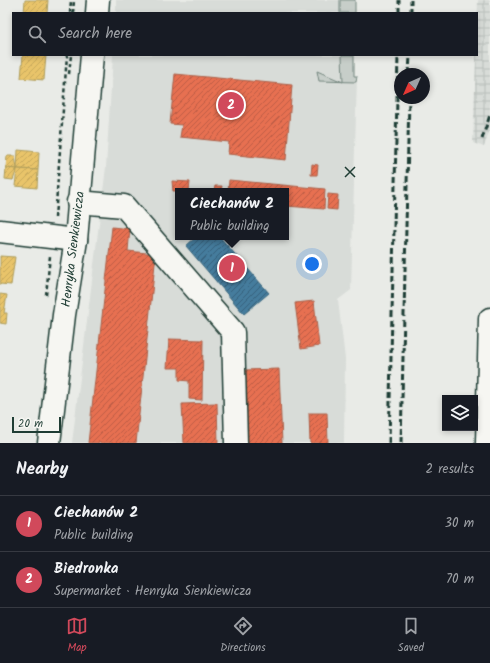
<!DOCTYPE html>
<meta charset="utf-8">
<style>
:root{--surface:#171b24;--page:#242831;--text:#f1f3f6;--muted:#9ea1a6;--line:#363941;--accent:#d1495b}
body{margin:0;font-family:Kalam,sans-serif;background:var(--page);color:var(--text)}
.controls{position:absolute;right:12px;bottom:12px;display:grid;overflow:hidden;border-radius:0px;box-shadow:0 2px 6px #0003}
.controls button{width:36px;height:36px;display:grid;place-items:center;padding:0;border:0;border-bottom:1px solid var(--line);background:var(--surface);color:var(--text);font:20px sans-serif}
.compass{position:absolute;left:394px;top:68px;width:36px;height:36px;border-radius:50%;background:var(--surface);box-shadow:0 2px 6px #0003;rotate:225deg}
.scale{position:absolute;left:12px;bottom:10px;width:49px;box-sizing:border-box;padding-left:4px;border:2px solid #1f3d34;border-top:0;font-size:11px;line-height:14px;white-space:nowrap;color:#1f3d34;-webkit-text-stroke:3px #f6f6f2;paint-order:stroke}
.you{position:absolute;left:312px;top:264px;width:14px;height:14px;margin:-10px;border:3px solid #fff;border-radius:50%;background:#1a73e8;box-shadow:0 0 0 6px #1a73e833}
.badge{display:grid;place-items:center;width:26px;height:26px;border-radius:50%;background:var(--accent);color:#fff;font-size:13px;font-weight:700}
.pin{position:absolute;translate:-50% -50%;border:2px solid #fff;box-shadow:0 1px 4px #0006}
.popup{position:absolute;left:175px;top:188px;width:114px;height:52px;box-sizing:border-box;display:grid;place-content:center;border-radius:0px;background:var(--surface);filter:drop-shadow(0 1px 3px #0005);font-size:13px;white-space:nowrap;color:var(--muted)}
.popup b{font-size:15px;color:var(--text)}
.popup::after{content:'';position:absolute;left:50%;top:100%;margin-left:-8px;border:8px solid transparent;border-top-color:var(--surface)}
.list{margin:0;padding:0;list-style:none}
h2{display:flex;justify-content:space-between;align-items:center;height:52px;margin:0;padding:0 16px;font-size:17px}
h2 small{font-size:13px;font-weight:400;color:var(--muted)}
.list li{display:grid;grid-template-columns:26px 1fr auto;gap:12px;align-items:center;box-sizing:border-box;height:56px;padding:0 16px;border-top:1px solid var(--line)}
.list b{display:block;font-size:15px;white-space:nowrap}
.list p{margin:0;font-size:13px;white-space:nowrap;color:var(--muted)}
.list em{font-size:13px;font-style:normal;color:var(--muted)}
.icon{flex:none;width:22px;height:22px;fill:none;stroke:currentColor;stroke-width:2;stroke-linecap:round;stroke-linejoin:round}
.map{position:relative;flex:none;width:490px;height:443px;overflow:hidden}
.search{position:absolute;background:var(--surface);box-shadow:0 2px 6px #0003;left:12px;right:12px;top:12px;height:44px;display:flex;align-items:center;gap:10px;box-sizing:border-box;padding:0 14px;border-radius:0px;color:var(--muted);font-size:15px}
.sheet{height:164px;background:var(--surface)}
nav{display:flex;justify-content:space-around;align-items:center;box-sizing:border-box;height:56px;border-top:1px solid var(--line);background:var(--surface);font-size:11px;color:var(--muted)}
nav a{display:grid;justify-items:center;gap:2px}
nav .on{color:var(--accent)}
.map>svg:first-child{display:block}
.built{fill:#d8dcd8;fill-rule:evenodd}
.industrial{fill:url(#industrial-grid)}
.green{fill:#c7cec9;stroke:#73867e}
.homes{fill:url(#homes-hatch);stroke:#ac9c5a}
.shops{fill:url(#shops-hatch);stroke:#ab6048}
.public{fill:url(#public-hatch);stroke:#3a687e}
.lines{fill:none;stroke-linecap:round;stroke-linejoin:round}
.minor-casing{stroke:#1f3d34;stroke-width:25}
.path{stroke:#1f3d34;stroke-width:2.5;stroke-dasharray:4 3;stroke-linecap:butt}
.minor{stroke:#f6f6f2;stroke-width:22}
.rail{stroke:#1f3d34;stroke-width:3;stroke-dasharray:6 3;stroke-linecap:butt}
.ticks{fill:none;stroke:#1f3d34;stroke-width:1.5}
.labels{text-anchor:middle;stroke-width:4;stroke-linejoin:round;paint-order:stroke}
.street-label{font-size:13px;fill:#1f3d34;stroke:#f6f6f2}
</style>
<div class="map">
<svg width="490" height="443" viewBox="0 0 490 443">
<defs>
<pattern id="industrial-grid" width="8" height="8" patternUnits="userSpaceOnUse"><rect width="8" height="8" fill="#d8dcd8"/><path d="M0 4h8M4 0v8" fill="none" stroke="#b9beba"/></pattern>
<pattern id="homes-hatch" width="6" height="6" patternUnits="userSpaceOnUse"><rect width="6" height="6" fill="#e9c46a"/><path d="M-1 1l2-2M0 6l6-6M5 7l2-2" fill="none" stroke="#c7a95c"/></pattern>
<pattern id="shops-hatch" width="6" height="6" patternUnits="userSpaceOnUse"><rect width="6" height="6" fill="#e76f51"/><path d="M-1 1l2-2M0 6l6-6M5 7l2-2" fill="none" stroke="#bb5c44"/></pattern>
<pattern id="public-hatch" width="6" height="6" patternUnits="userSpaceOnUse"><rect width="6" height="6" fill="#457b9d"/><path d="M-1 1l2-2M0 6l6-6M5 7l2-2" fill="none" stroke="#36617a"/></pattern>
</defs>
<rect width="100%" height="100%" fill="#e9ebe7"/>
<filter id="ink" filterUnits="userSpaceOnUse"><feTurbulence type="fractalNoise" baseFrequency=".025" numOctaves="2"/><feDisplacementMap in="SourceGraphic" scale="8" xChannelSelector="R" yChannelSelector="G"/><feConvolveMatrix kernelMatrix="1 2 1 2 8 2 1 2 1" color-interpolation-filters="sRGB"/></filter>
<g filter="url(#ink)">
<g class="built">
<rect x="116" y="0" width="239" height="13"/>
<path d="M113,55H354V76H357L351,290L338,300L345,359L344,443H72L106,167ZM178,191H286V237H178Z"/>
</g>
<polygon class="industrial" points="478,0 490,0 490,129 484,147 473,143"/>
<g class="green">
<rect x="340" y="0" width="15" height="13"/>
<polygon points="342,55 354,55 354,76 357,76 356,82 319,81 317,71 343,82"/>
</g>
<g class="homes">
<polygon points="25,0 48,0 47,13 24,13"/>
<polygon points="23,55 46,55 44,80 21,78"/>
<polygon points="18,150 39,152 38,170 17,169"/>
<polygon points="7,156 15,156 17,169 6,168"/>
<polygon points="6,168 17,169 13,180 5,179"/>
<polygon points="17,169 38,170 37,188 15,186"/>
<polygon points="0,256 15,257 11,285 0,284"/>
<polygon points="0,294 7,295 4,313 7,313 6,324 0,323"/>
</g>
<g class="shops">
<polygon points="175,74 292,85 286,160 228,154 229,142 180,137 182,125 170,124"/>
<polygon points="312,164 318,165 317,175 311,175"/>
<polygon points="229,180 325,189 324,209 286,206 286,191 228,191"/>
<polygon points="172,181 190,182 189,191 173,191"/>
<polygon points="215,186 222,186 221,191 214,191"/>
<polygon points="328,194 338,195 337,210 327,209"/>
<polygon points="112,227 130,229 128,251 156,254 136,443 88,443"/>
<polygon points="314,301 319,346 301,349 295,303"/>
<polygon points="169,339 203,340 202,400 189,399 189,381 179,380 179,368 167,368"/>
<polygon points="279,369 282,443 247,443 244,370"/>
<polygon points="217,403 218,443 184,443 182,404"/>
<polygon points="309,413 327,413 328,443 310,443"/>
</g>
<polygon class="public" points="196,237 220,237 269,293 244,314 186,246"/>
<g class="lines">
<g class="minor-casing">
<g id="minor">
<polyline points="97,13 98,0"/>
<polyline points="78,202 124,206 233,332 236,443"/>
<polyline points="0,231 76,240"/>
<polyline points="49,443 64,315 76,240 92,55"/>
<polyline points="487,443 490,319"/>
</g>
</g>
<g class="path">
<polyline points="70,13 71,0"/>
<polyline points="73,13 74,0"/>
<polyline points="69,74 71,55"/>
<polyline points="55,218 67,55"/>
<polyline points="46,295 50,256"/>
</g>
<use href="#minor" class="minor"/>
<g class="rail">
<polyline points="399,13 399,0"/>
<polyline points="411,13 411,0"/>
<polyline points="409,74 410,55"/>
<polyline points="482,139 490,115"/>
<polyline points="389,443 398,55"/>
<polyline points="401,443 409,98"/>
</g>
</g>
</g>
<path class="ticks" d="M345,167L355,177M345,177L355,167"/>
<g class="labels">
<g class="street-label">
<text transform="translate(72 249) rotate(-83)" y="5">Henryka Sienkiewicza</text>
</g>
</g>
</svg>
<div class="controls">
<button><svg class="icon" aria-label="layers" viewBox="0 0 24 24"><path d="M12 4l9 5-9 5-9-5zM3 14l9 5 9-5"/></svg></button>
</div>
<svg class="compass" viewBox="-18 -18 36 36"><path d="M0-13l5 13h-10z" fill="#e53935"/><path d="M0 13l5-13h-10z" fill="#9ea1a6"/></svg>
<div class="scale">20 m</div>
<div class="you"></div>
<div class="pin badge" style="left:232px;top:268px">1</div>
<div class="popup"><b>Ciechanów 2</b>Public building</div>
<div class="pin badge" style="left:231px;top:105px">2</div>
<div class="search"><svg class="icon" aria-label="search" viewBox="0 0 24 24"><circle cx="10" cy="10" r="6"/><path d="M15 15l6 6"/></svg>Search here</div>
</div>
<section class="sheet">
<h2>Nearby<small>2 results</small></h2>
<ul class="list">
<li><span class="badge">1</span><div><b>Ciechanów 2</b><p>Public building</p></div><em>30 m</em></li>
<li><span class="badge">2</span><div><b>Biedronka</b><p>Supermarket · Henryka Sienkiewicza</p></div><em>70 m</em></li>
</ul>
</section>
<nav>
<a class="on"><svg class="icon" aria-label="map" viewBox="0 0 24 24"><path d="M3 6l6-2 6 2 6-2v14l-6 2-6-2-6 2zM9 4v14M15 6v14"/></svg>Map</a>
<a><svg class="icon" aria-label="directions" viewBox="0 0 24 24"><path d="M12 3l9 9-9 9-9-9zM9 14v-3h6M13 9l2 2-2 2"/></svg>Directions</a>
<a><svg class="icon" aria-label="saved" viewBox="0 0 24 24"><path d="M7 4h10v16l-5-4-5 4z"/></svg>Saved</a>
</nav>
